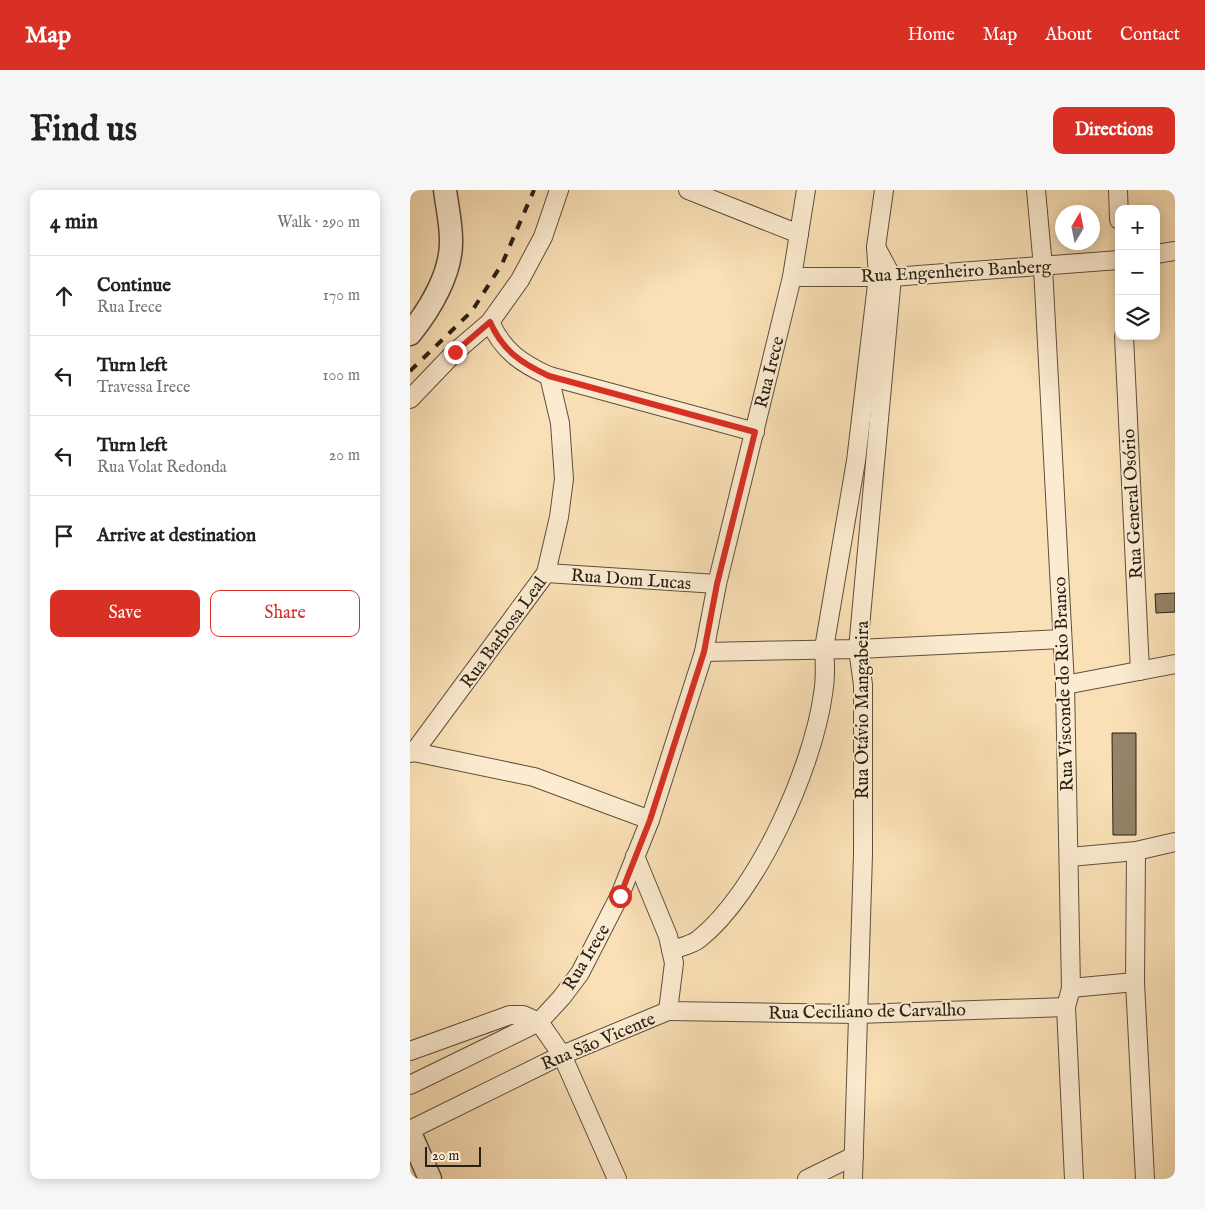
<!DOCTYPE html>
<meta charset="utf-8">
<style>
:root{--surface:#fff;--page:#f6f6f6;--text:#222;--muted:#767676;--line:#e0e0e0;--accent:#d93025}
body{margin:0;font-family:"IM FELL English",serif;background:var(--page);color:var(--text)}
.controls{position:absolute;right:15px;top:15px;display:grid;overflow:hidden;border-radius:10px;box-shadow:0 2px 12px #0003}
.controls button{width:45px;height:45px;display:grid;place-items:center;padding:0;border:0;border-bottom:1px solid var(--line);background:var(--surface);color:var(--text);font:25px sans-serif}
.compass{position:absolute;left:645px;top:15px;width:45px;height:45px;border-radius:50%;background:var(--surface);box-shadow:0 2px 12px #0003;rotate:10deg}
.scale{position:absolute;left:15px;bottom:12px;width:56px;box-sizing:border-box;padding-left:5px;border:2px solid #272015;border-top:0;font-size:14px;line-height:18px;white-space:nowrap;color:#272015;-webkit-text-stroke:4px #fcebd0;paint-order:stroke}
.stop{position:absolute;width:15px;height:15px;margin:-11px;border:4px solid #d93025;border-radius:50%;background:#fff}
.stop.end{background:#d93025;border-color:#fff;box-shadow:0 1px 5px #0008}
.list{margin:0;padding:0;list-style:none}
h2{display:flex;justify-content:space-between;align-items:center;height:65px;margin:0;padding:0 20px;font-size:21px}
h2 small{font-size:16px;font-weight:400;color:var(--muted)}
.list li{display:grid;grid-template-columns:32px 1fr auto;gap:15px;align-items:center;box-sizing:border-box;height:80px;padding:0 20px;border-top:1px solid var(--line)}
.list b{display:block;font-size:19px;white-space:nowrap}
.list p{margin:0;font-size:16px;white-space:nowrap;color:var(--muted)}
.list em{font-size:16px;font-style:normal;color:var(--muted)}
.actions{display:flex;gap:10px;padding:15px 20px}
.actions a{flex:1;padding:11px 0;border:1px solid var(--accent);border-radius:10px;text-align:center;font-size:18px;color:var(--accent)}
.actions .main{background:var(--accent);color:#fff}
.icon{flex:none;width:28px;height:28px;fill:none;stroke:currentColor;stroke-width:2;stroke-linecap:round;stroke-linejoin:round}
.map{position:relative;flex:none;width:765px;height:989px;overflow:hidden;border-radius:10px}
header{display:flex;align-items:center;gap:30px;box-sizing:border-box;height:70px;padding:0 25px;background:var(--accent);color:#fff}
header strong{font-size:24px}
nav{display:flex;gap:28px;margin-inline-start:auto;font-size:18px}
.intro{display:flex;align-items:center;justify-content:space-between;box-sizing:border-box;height:120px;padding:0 30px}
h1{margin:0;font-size:35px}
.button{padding:12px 22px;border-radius:10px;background:var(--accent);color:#fff;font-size:18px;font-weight:700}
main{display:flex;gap:30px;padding:0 30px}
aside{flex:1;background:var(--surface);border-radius:10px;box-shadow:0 2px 12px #0003}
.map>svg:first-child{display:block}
.building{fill:#958469;stroke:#272015}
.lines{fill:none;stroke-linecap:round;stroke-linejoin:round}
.minor-casing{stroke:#5c503d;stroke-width:20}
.tertiary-casing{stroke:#5c503d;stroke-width:25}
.minor{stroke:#fcebd0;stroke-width:18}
.tertiary{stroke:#fcebd0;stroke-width:22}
.rail{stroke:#272015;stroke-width:4;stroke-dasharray:9 9;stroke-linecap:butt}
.route{stroke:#d93025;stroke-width:6}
.labels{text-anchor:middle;stroke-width:4;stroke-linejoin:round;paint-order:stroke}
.street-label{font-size:18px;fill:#272015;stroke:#fcebd0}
</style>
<header>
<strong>Map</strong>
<nav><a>Home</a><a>Map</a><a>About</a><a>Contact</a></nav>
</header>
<div class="intro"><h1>Find us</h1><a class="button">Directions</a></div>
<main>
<aside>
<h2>4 min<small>Walk · 290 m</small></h2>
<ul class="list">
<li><svg class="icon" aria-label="ahead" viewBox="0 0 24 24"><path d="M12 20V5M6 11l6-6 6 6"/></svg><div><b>Continue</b><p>Rua Irece</p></div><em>170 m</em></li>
<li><svg class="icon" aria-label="left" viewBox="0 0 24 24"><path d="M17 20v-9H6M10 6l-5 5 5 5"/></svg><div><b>Turn left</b><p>Travessa Irece</p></div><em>100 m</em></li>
<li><svg class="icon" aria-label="left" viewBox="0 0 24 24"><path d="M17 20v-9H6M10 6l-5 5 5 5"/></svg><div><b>Turn left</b><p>Rua Volat Redonda</p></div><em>20 m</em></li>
<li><svg class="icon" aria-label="arrive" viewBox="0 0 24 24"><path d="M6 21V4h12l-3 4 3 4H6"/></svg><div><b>Arrive at destination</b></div></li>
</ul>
<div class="actions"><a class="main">Save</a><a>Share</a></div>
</aside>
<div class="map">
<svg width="765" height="989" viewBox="0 0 765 989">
<rect width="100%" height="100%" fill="#fae0b6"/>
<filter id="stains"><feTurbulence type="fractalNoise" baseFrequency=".004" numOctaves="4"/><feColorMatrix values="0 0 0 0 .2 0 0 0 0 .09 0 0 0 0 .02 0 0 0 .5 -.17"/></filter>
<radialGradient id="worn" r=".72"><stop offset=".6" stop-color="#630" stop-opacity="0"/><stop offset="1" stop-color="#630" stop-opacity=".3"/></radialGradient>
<g class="building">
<polygon points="765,403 765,422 746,423 745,404"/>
<polygon points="702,543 726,543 726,645 703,645"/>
</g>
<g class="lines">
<g class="minor-casing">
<g id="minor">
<polyline points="278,0 389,44"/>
<polyline points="626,0 633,77 655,495 661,798 656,817 664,989"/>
<polyline points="708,0 709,30"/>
<polyline points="746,64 765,61"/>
<polyline points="382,87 482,87 709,70"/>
<path d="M80,132C93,161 111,173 139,186L345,242"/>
<polyline points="714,146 730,481"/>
<polyline points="0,209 45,162 80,132 110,90 133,47 149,0"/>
<polyline points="136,383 307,394"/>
<polyline points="294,462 448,459 652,449"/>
<polyline points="655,495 765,474"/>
<polyline points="4,562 124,587 240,630"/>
<polyline points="0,563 4,562 136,383 149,327 154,289 150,233 139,186"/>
<polyline points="726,661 725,792 735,989"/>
<polyline points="660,667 726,661 765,652"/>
<path d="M261,760C270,757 282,755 289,749C348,702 403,577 413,504C416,488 415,474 414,458L446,271L468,86L466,57L474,0"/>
<polyline points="661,798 725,792"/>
<polyline points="258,821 447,824 656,817"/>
<polyline points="0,861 100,825 113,825 129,832 152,865 207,989"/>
<polyline points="0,895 129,832 152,807 170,783 210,705 240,630 294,462 307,394 382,87 396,0"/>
<polyline points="0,940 152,865 258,821 264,773 258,746 225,666"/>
<polyline points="397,989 444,966"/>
<polyline points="443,989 453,664 453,495 448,459 482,87 466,57"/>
</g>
</g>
<g class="tertiary-casing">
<g id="tertiary">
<path d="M0,144C20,119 42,83 41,50C41,33 37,16 35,0"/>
<polyline points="0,943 20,989"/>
</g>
</g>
<use href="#minor" class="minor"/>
<use href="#tertiary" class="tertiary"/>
<polyline class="rail" points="0,181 62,121 92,74 124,0"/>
</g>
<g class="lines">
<path class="route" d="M45,162L80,132C93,161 111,173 139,186L345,242L307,394L294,462L240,630L210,706"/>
</g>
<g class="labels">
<g class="street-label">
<text transform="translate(546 81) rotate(-3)" y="6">Rua Engenheiro Banberg</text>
<text transform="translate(359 182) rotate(-76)" y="6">Rua Irece</text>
<text transform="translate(722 314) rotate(-93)" y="6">Rua General Osório</text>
<text transform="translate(221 389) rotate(4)" y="6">Rua Dom Lucas</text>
<text transform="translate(93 442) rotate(-54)" y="6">Rua Barbosa Leal</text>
<text transform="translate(653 494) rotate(-92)" y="6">Rua Visconde do Rio Branco</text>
<text transform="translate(452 520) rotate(-90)" y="6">Rua Otávio Mangabeira</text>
<text transform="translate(176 767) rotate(-59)" y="6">Rua Irece</text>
<text transform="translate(457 821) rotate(-1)" y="6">Rua Ceciliano de Carvalho</text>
<text transform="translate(188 851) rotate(-23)" y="6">Rua São Vicente</text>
</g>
</g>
<rect width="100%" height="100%" filter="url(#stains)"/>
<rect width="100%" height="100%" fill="url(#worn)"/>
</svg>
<div class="controls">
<button>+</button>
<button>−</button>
<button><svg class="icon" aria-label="layers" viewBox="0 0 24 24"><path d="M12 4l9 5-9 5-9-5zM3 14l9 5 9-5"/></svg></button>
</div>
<svg class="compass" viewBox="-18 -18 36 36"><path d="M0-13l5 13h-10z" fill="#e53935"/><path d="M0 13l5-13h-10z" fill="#767676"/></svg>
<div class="scale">20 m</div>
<div class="stop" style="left:210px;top:706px"></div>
<div class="stop end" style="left:45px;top:162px"></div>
</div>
</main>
